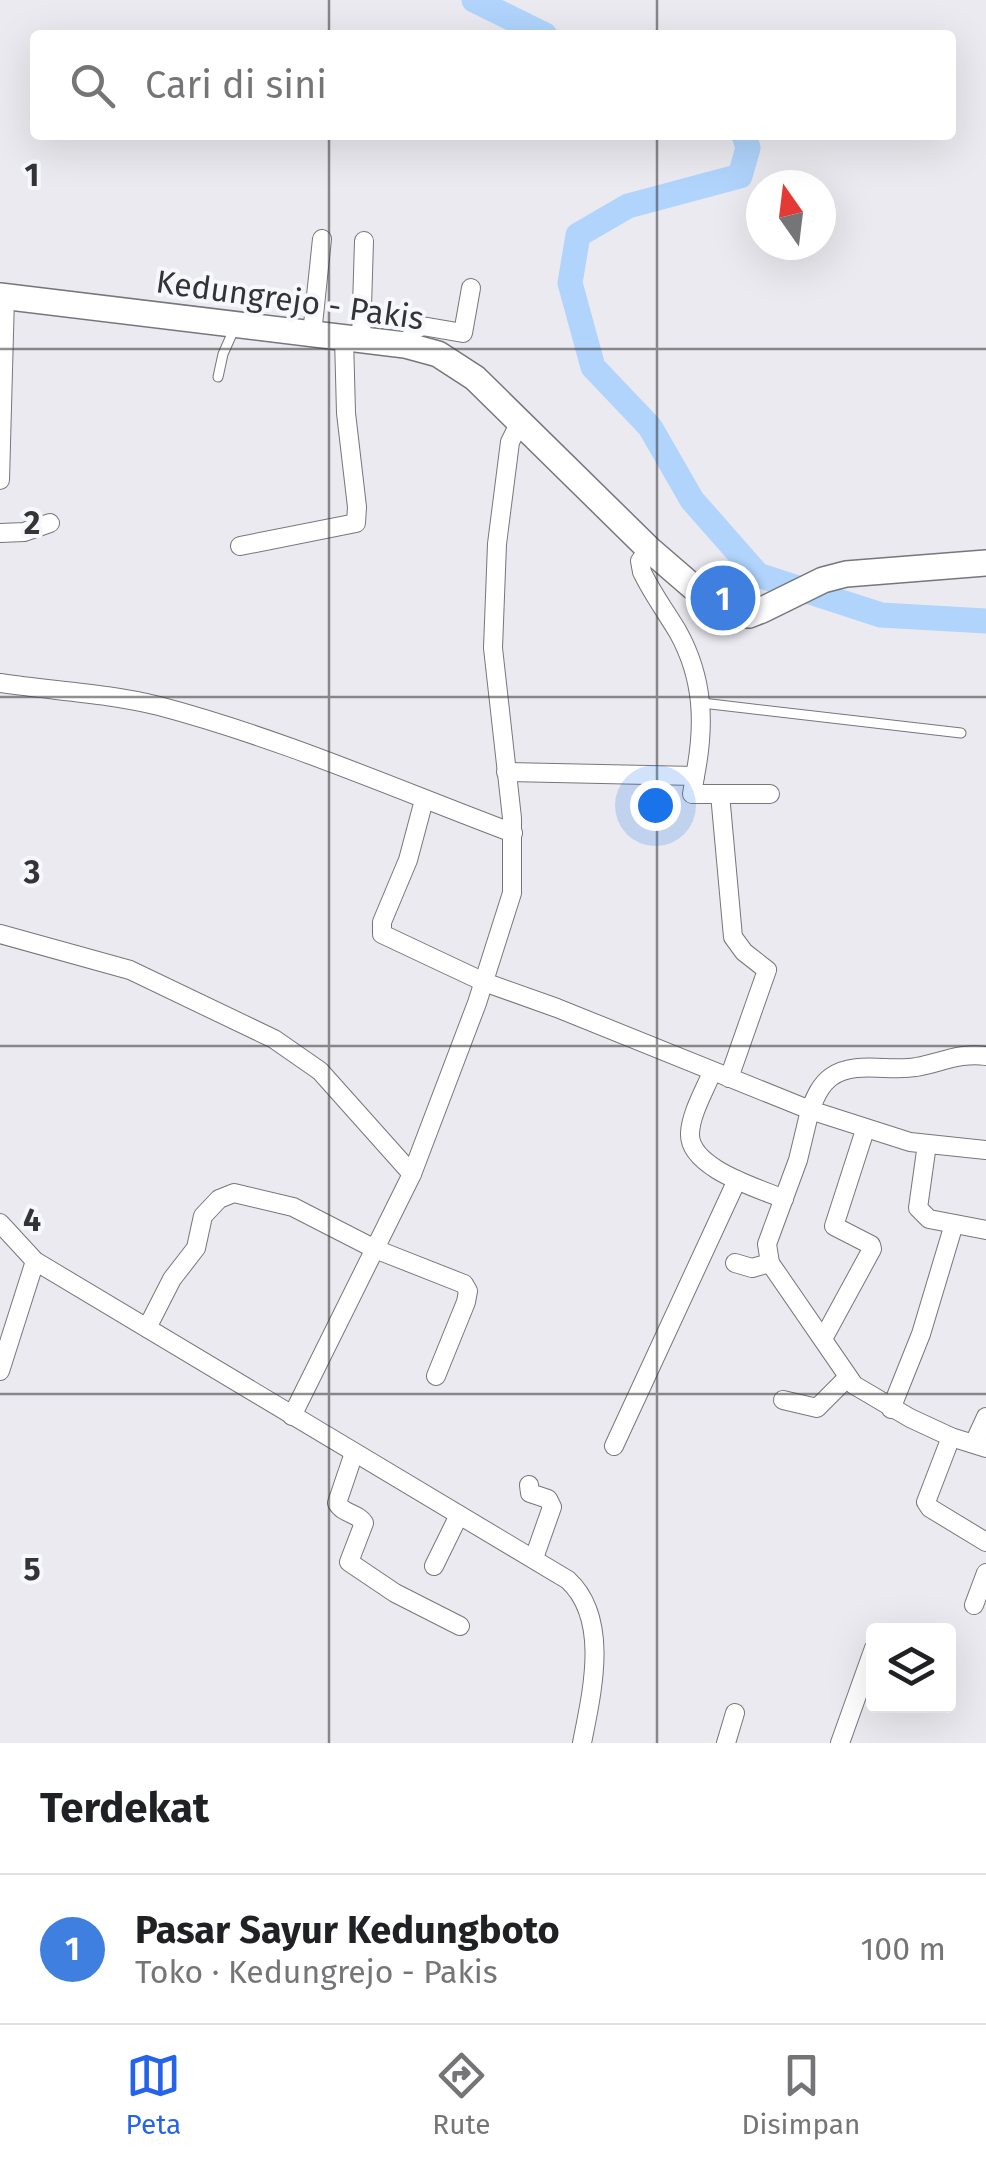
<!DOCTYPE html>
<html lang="id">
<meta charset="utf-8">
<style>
:root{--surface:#fff;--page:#f6f6f6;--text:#202124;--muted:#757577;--line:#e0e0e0;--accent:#2563eb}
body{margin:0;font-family:"Fira Sans",sans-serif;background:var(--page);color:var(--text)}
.controls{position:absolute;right:30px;bottom:30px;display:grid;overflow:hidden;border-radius:10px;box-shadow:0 10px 40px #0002}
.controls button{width:90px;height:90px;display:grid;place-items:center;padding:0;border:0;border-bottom:2px solid var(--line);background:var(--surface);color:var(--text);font:50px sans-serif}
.compass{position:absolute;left:746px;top:170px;width:90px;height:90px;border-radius:50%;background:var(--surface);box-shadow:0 10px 40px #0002;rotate:346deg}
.you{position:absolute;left:655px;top:805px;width:35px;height:35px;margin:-25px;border:8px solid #fff;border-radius:50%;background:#1a73e8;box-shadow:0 0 0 15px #1a73e833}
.badge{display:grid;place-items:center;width:65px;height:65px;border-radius:50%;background:var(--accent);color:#fff;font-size:32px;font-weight:700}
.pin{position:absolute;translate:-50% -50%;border:5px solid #fff;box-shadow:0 2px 10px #0006}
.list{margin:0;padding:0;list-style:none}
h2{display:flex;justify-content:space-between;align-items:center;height:130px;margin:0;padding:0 40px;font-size:42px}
h2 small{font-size:32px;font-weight:400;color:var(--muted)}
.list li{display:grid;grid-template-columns:65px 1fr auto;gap:30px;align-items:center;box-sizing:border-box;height:150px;padding:0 40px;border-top:2px solid var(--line)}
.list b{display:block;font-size:38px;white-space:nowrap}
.list p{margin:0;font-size:32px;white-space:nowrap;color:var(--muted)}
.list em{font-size:32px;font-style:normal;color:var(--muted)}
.icon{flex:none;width:55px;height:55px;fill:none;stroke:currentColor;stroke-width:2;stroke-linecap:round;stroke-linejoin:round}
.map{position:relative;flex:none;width:986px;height:1743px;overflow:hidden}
.search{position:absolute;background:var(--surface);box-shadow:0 10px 40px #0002;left:30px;right:30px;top:30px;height:110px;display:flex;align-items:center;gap:25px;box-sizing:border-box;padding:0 35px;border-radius:10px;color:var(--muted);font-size:38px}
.sheet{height:280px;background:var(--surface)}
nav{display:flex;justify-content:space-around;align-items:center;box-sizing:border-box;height:140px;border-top:2px solid var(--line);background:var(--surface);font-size:28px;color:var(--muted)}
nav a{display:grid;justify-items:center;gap:5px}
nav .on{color:var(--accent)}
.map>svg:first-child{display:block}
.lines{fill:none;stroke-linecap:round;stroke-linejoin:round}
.river{stroke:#b0d4fc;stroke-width:25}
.service-casing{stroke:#76767c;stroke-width:11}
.minor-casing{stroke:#76767c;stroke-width:20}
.secondary-casing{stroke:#76767c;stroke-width:28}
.service{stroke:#fff;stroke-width:9}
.minor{stroke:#fff;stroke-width:18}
.secondary{stroke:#fff;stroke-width:25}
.grid{fill:none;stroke:#343436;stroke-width:2.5;stroke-opacity:0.55}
.labels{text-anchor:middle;stroke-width:8;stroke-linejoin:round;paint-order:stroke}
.street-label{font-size:32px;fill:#343436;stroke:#f7f7fe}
.grid-label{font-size:32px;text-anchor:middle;font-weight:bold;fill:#343436;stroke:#f7f7fe;stroke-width:8;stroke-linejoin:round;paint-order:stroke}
</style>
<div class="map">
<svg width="986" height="1743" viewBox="0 0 986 1743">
<rect width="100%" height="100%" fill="#eaeaf0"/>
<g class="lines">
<g class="river">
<polyline points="474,0 545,35"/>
<polyline points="744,135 748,148 740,176 628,206 578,235 570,283 593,367 650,427 692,500 758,575 881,615 986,621"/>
</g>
<g class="service-casing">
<g id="service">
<polyline points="218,377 223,354 235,327"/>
<polyline points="702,703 961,733"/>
</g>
</g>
<g class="minor-casing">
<g id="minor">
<polyline points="312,334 322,239"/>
<polyline points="361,340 364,241"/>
<polyline points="408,346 413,331 422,326 463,333 471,288"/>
<polyline points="0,480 5,297"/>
<polyline points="0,533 24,532 50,523"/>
<polyline points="240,546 356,523 357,507 346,413 344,338"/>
<path d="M0,683C53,691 107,693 159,706C280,738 396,789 513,833"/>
<path d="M506,772L695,776C705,725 704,679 678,632C666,612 652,593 642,572L640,561L649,549"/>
<polyline points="695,776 692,794 770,794"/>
<polyline points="720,794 733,937 744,952 767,970 729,1078"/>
<polyline points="424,800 408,860 382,922 382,934 484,982 557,1008 810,1110 798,1160 767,1244 770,1263 854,1385 910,1418 951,1437 986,1448"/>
<polyline points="0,934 130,970 274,1039 320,1071 412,1174"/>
<path d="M986,1056C961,1052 940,1063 916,1067C890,1072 854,1060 831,1077C820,1085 815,1098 810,1110L910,1142L986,1150"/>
<path d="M712,1072C705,1090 691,1113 690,1133C688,1168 758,1188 784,1199"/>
<polyline points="927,1144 918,1208 929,1219 986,1230"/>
<path d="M0,1223L35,1261L568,1580C610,1619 592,1692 582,1743"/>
<polyline points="735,1263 752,1268 770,1263"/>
<polyline points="147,1328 172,1279 196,1248 203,1216 219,1199 234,1193 293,1207 375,1249 464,1284 468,1291 466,1302 436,1376"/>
<polyline points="823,1339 872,1249 871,1245 834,1226 865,1130"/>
<polyline points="0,1371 35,1261"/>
<polyline points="783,1400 817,1408 847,1378"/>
<polyline points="891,1409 921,1334 954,1224"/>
<polyline points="292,1416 412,1174 477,1003 512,893 512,818 493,648 497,544 510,442 516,430 525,427"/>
<polyline points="951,1437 926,1502 930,1508 986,1542"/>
<polyline points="974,1443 986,1417"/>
<polyline points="614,1446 737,1180"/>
<path d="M354,1453L337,1503C343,1514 358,1513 364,1523L349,1562L395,1593L460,1626"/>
<polyline points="529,1485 530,1493 548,1499 552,1507 534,1558"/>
<polyline points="434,1566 459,1515"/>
<polyline points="974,1605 986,1573"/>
<polyline points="726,1743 735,1713"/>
<polyline points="840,1743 874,1648"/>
</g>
</g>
<g class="secondary-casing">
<polyline id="secondary" points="0,296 405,345 438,354 475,378 649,549 707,599 730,614 749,615 762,610 823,580 846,574 986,563"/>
</g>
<use href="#service" class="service"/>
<use href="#minor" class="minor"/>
<use href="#secondary" class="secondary"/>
</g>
<path class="grid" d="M329,0V35M657,0V35M329,135V1743M657,135V1743M0,349H986M0,697H986M0,1046H986M0,1394H986"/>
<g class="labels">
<g class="street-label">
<text transform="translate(290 300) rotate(8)" y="11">Kedungrejo - Pakis</text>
</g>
</g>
<g class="grid-label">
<text x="32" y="186">1</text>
<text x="32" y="534">2</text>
<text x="32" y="883">3</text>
<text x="32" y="1231">4</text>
<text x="32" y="1580">5</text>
</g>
</svg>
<div class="controls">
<button><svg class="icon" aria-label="layers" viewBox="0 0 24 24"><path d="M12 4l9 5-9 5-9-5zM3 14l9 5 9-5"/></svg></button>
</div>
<svg class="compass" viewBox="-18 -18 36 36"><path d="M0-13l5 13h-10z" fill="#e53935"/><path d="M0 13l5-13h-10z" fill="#757577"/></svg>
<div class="you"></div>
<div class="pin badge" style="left:723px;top:598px;background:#3f7fe0">1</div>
<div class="search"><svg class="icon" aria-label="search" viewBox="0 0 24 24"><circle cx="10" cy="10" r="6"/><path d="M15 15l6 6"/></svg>Cari di sini</div>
</div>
<section class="sheet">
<h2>Terdekat<small></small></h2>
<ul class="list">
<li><span class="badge" style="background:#3f7fe0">1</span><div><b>Pasar Sayur Kedungboto</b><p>Toko · Kedungrejo - Pakis</p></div><em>100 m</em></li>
</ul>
</section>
<nav>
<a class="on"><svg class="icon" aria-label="map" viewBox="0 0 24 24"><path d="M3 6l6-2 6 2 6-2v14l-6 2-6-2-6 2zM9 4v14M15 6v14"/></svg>Peta</a>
<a><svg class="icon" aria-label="directions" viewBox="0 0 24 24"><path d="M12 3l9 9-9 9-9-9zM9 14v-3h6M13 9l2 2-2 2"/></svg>Rute</a>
<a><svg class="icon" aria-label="saved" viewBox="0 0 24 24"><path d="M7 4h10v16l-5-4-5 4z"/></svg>Disimpan</a>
</nav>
